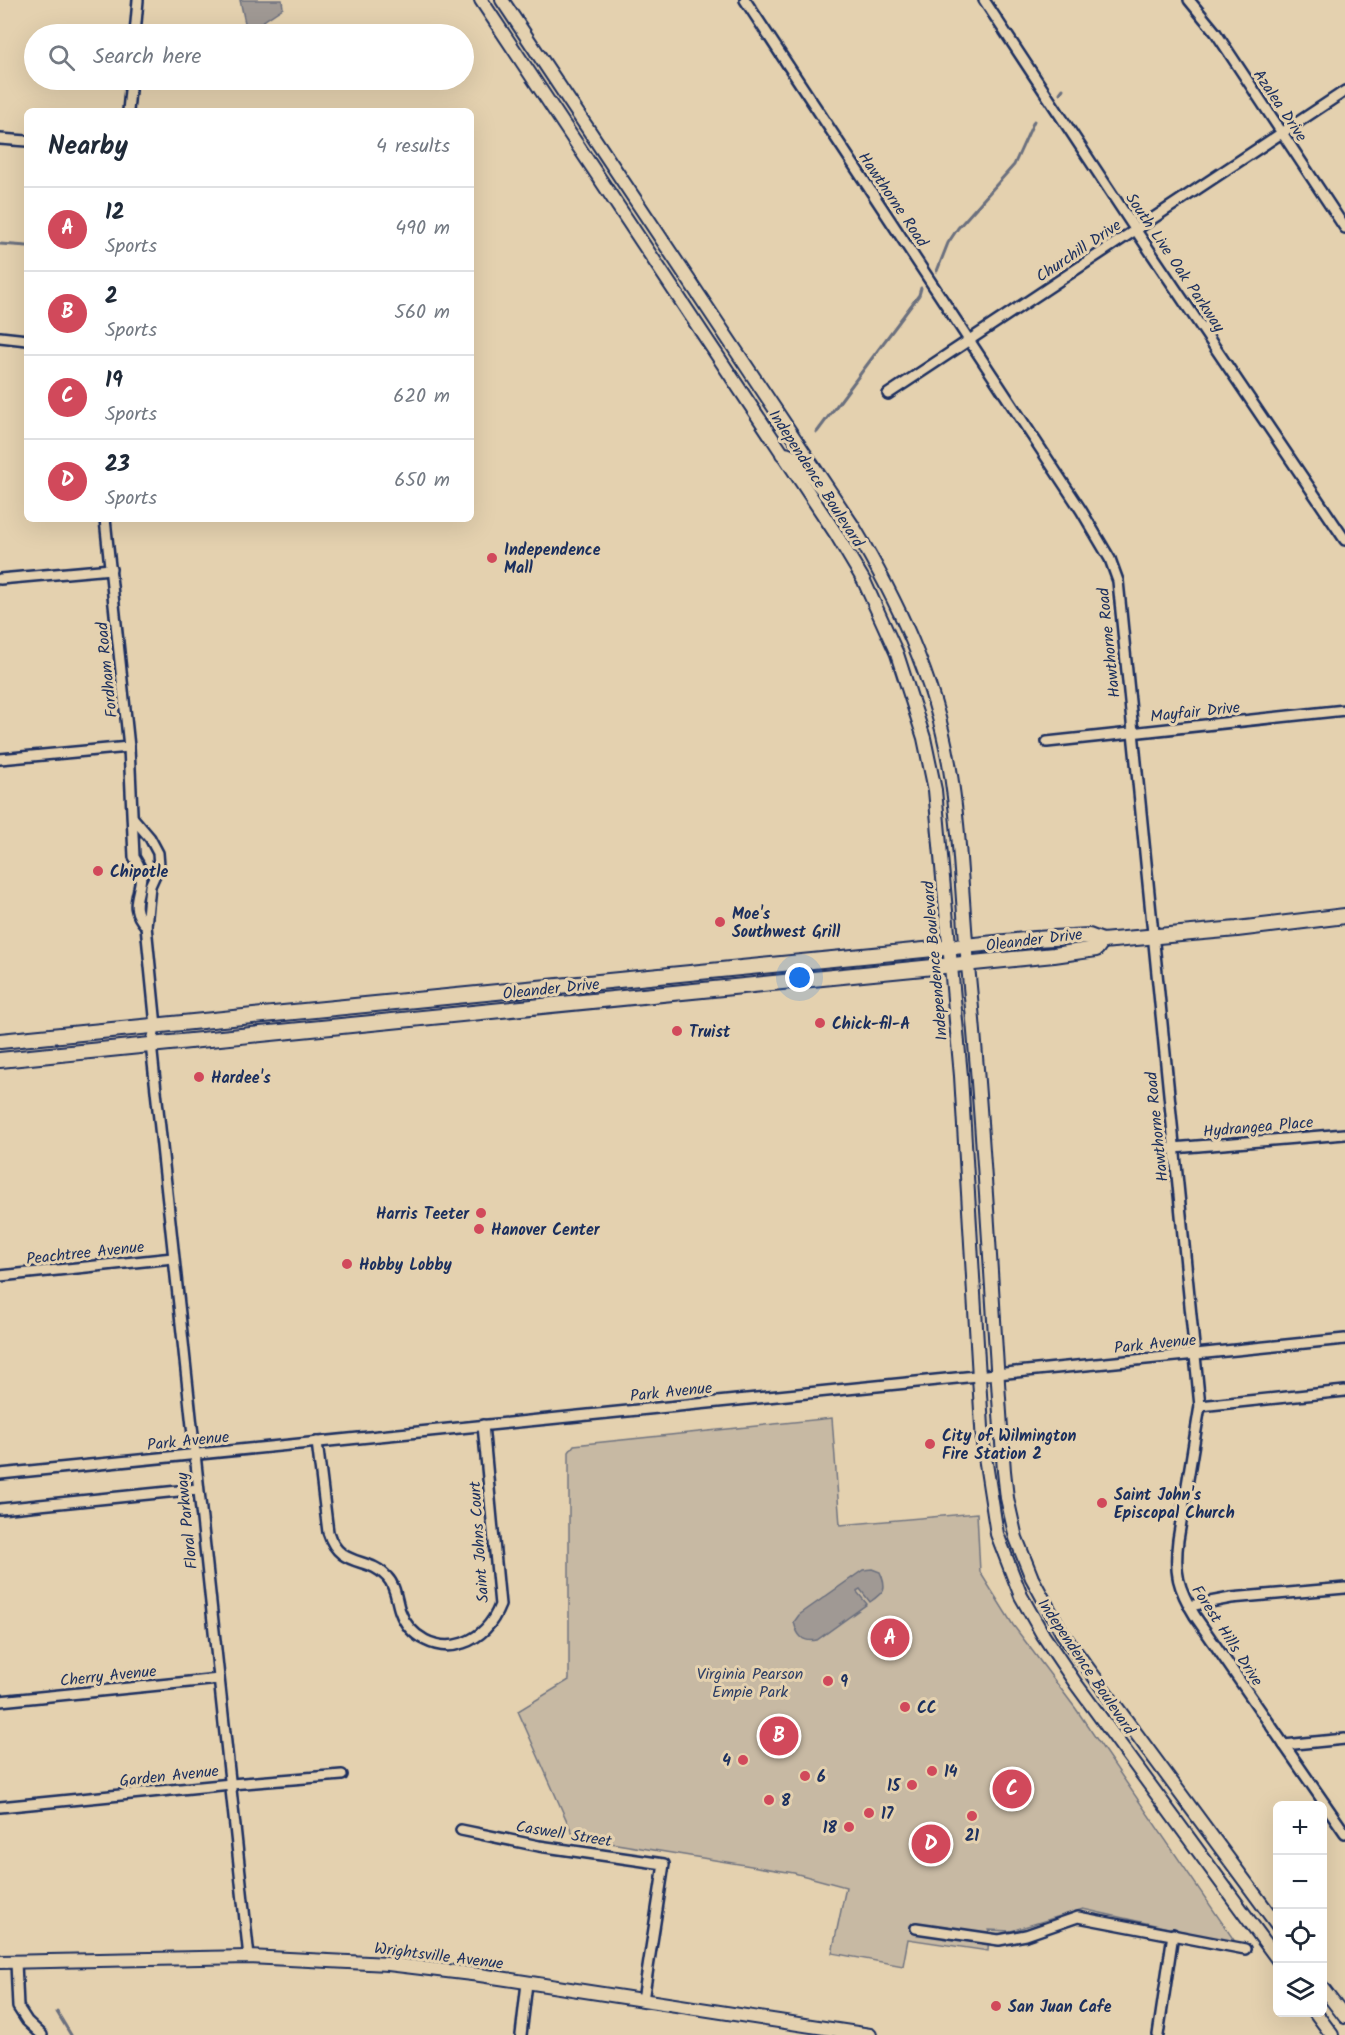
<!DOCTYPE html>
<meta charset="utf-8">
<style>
:root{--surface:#fff;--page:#f2f2f3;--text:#1f2937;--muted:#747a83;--line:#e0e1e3;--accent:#d1495b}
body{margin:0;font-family:Kalam,sans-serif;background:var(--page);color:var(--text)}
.controls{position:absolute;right:18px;bottom:18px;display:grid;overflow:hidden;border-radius:9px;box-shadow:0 6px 24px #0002}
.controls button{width:54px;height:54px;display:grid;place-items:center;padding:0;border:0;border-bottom:2px solid var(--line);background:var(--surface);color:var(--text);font:30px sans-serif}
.you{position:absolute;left:800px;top:978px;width:21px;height:21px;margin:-15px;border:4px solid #fff;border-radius:50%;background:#1a73e8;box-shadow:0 0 0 9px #1a73e833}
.badge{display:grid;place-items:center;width:39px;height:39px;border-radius:50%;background:var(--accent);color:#fff;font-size:20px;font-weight:700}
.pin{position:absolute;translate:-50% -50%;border:3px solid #fff;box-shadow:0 2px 6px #0006}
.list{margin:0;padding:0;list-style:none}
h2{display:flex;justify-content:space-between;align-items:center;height:78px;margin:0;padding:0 24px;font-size:26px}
h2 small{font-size:20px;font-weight:400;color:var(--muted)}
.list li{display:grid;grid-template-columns:39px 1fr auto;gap:18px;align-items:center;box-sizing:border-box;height:84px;padding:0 24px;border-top:2px solid var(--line)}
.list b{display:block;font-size:22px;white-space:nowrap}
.list p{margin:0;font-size:20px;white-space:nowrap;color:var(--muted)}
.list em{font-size:20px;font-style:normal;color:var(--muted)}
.icon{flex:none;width:33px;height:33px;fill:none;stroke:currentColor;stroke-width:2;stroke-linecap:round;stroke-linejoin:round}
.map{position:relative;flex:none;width:1345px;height:2035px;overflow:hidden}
.search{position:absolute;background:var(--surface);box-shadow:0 6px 24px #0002;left:24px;top:24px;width:450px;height:66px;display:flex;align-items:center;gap:15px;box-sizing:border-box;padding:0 21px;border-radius:33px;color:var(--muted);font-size:22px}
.panel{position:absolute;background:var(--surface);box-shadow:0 6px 24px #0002;left:24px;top:108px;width:450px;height:414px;border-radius:9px}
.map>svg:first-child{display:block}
.green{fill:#c7b9a3;stroke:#717480;stroke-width:1.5}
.water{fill:#a09994;stroke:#6b6f7e;stroke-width:1.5}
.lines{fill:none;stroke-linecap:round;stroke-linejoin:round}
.stream{stroke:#6b6f7e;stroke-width:3}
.street-casing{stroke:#1b2f5e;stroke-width:14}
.secondary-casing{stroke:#1b2f5e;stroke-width:16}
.primary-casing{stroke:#1b2f5e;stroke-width:18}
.street{stroke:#e4d1af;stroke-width:9}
.secondary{stroke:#e4d1af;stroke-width:12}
.primary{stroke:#e4d1af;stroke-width:14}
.poi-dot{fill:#d1495b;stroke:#e4d1af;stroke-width:2}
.labels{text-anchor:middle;stroke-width:6;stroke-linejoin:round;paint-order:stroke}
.street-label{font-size:16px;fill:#1b2f5e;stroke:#e4d1af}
.poi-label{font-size:16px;font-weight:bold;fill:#1b2f5e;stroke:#e4d1af;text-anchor:start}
.park-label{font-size:16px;fill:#2c3d65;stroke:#e4d1af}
</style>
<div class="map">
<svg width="1345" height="2035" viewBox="0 0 1345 2035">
<rect width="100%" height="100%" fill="#e4d1af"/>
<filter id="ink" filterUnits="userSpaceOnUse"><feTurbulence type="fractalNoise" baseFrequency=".0167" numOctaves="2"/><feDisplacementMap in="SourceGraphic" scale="12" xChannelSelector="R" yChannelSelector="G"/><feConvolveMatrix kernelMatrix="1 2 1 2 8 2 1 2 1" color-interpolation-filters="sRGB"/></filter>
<g filter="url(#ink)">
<polygon class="green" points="832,1418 840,1525 977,1513 980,1572 1013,1625 1076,1709 1236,1943 1083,1909 1011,1931 989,1930 988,1951 908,1939 903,1966 832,1953 846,1887 794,1873 574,1837 518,1711 569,1680 569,1452 574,1445"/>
<g class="water">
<polygon points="240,0 282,0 283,8 247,32"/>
<path d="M872,1569L880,1572C888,1589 884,1592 870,1602L860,1589L858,1590L857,1592L867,1604L817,1640C802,1643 797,1635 794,1622L799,1615L863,1570Z"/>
</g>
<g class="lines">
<g class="stream">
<polyline points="1060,93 1063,89"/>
<polyline points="0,244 27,246"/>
<polyline points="937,271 948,243 958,228 1014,165 1034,121"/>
<polyline points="817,432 919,295 921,288"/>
<polyline points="57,2012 71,2035"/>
</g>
<g class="street-casing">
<g id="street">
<path d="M745,0L1081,510L1110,559L1118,581L1200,1406L1178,1540C1174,1573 1178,1588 1195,1616L1345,1833"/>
<polyline points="984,0 1135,229 1345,540"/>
<polyline points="1189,0 1216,33 1345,228"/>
<polyline points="135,34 138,0"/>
<polyline points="128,111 131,80"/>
<polyline points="0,139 27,141"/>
<polyline points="0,337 27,340"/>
<polyline points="888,394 1345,91"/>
<path d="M105,519L129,747L134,857C137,862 142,869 141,875C140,897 128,906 146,926"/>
<polyline points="0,579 111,569"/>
<polyline points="1047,742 1345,710"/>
<polyline points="0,759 129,747"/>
<polyline points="133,818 150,838 158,853 159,866 150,886 146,926 156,1026 151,1044 249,1957"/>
<polyline points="1173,1148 1345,1134"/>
<polyline points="0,1276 173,1258"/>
<polyline points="1200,1406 1345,1391"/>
<path d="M317,1442L328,1532C340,1570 368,1555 387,1577C396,1586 396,1600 400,1611C409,1637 437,1652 463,1643C481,1637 493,1623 500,1605L483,1425"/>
<polyline points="0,1474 1345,1339"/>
<polyline points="0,1509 198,1489"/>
<polyline points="1189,1606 1231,1598 1345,1588"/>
<polyline points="0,1701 219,1679"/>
<polyline points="1284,1745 1345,1739"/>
<polyline points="0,1807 231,1784 342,1775"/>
<polyline points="461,1830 539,1846 664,1864 643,2000"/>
<polyline points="916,1928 999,1940 1026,1935 1078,1917 1245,1949"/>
<polyline points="16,1962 18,2007 27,2021 42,2035"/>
<polyline points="521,2035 527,1983"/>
<polyline points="1158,2035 1173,1934"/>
</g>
</g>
<g class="secondary-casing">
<g id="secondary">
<polyline points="481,0 836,534 864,581 897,654 924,738 935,790 961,1076 983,1444 997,1534 1021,1596 1043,1635 1076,1684 1278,1960"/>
<path d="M502,0L853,526C897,600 934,677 949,763C961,833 962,906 969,976C985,1141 992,1306 1004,1471L1007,1498L1016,1538L1032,1578L1062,1633L1278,1926"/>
<path d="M782,454C797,452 811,477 821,488"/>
<polyline points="0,1962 249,1957 388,1964 480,1975 870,2035"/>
<polyline points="1322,1987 1345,2017"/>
<polyline points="1315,2012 1332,2035"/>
</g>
</g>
<g class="primary-casing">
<g id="primary">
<polyline points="0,1041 1035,939 1089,936 1102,941 1237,929 1345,916"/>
<polyline points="0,1060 1054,955 1096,949 1102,941"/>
</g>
</g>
<use href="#street" class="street"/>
<use href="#secondary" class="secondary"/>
<use href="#primary" class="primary"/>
</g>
</g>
<g class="poi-dot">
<circle cx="492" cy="558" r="6"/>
<circle cx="98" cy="871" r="6"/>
<circle cx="720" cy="922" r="6"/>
<circle cx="820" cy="1023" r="6"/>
<circle cx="677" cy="1031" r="6"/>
<circle cx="199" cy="1077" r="6"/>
<circle cx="481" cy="1213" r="6"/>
<circle cx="479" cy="1229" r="6"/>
<circle cx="347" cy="1264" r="6"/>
<circle cx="930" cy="1444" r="6"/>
<circle cx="1102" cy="1503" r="6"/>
<circle cx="828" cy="1681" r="6"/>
<circle cx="905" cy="1707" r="6"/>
<circle cx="743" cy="1760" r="6"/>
<circle cx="932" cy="1771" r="6"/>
<circle cx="805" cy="1776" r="6"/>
<circle cx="912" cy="1785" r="6"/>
<circle cx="769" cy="1800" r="6"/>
<circle cx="869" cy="1813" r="6"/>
<circle cx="972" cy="1816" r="6"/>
<circle cx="849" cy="1827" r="6"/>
<circle cx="996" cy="2006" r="6"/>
</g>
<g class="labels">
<g class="street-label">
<text transform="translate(1281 105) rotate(56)" y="6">Azalea Drive</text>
<text transform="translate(894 199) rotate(56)" y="6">Hawthorne Road</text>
<text transform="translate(1078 250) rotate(-34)" y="6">Churchill Drive</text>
<text transform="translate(1176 262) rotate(56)" y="6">South Live Oak Parkway</text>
<text transform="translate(817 478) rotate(57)" y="6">Independence Boulevard</text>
<text transform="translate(1108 643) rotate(-96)" y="6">Hawthorne Road</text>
<text transform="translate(106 670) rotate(-96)" y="6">Fordham Road</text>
<text transform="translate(1195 711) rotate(-6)" y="6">Mayfair Drive</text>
<text transform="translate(1034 939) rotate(-7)" y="6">Oleander Drive</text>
<text transform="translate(934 961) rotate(-95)" y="6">Independence Boulevard</text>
<text transform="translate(551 988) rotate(-6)" y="6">Oleander Drive</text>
<text transform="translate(1258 1126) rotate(-5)" y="6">Hydrangea Place</text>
<text transform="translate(1156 1127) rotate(-96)" y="6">Hawthorne Road</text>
<text transform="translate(85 1252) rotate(-6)" y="6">Peachtree Avenue</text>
<text transform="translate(1155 1343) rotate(-6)" y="6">Park Avenue</text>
<text transform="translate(671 1391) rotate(-6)" y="6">Park Avenue</text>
<text transform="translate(188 1440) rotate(-6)" y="6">Park Avenue</text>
<text transform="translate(186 1521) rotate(-96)" y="6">Floral Parkway</text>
<text transform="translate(478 1542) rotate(-94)" y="6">Saint Johns Court</text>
<text transform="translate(1228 1635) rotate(57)" y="6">Forest Hills Drive</text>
<text transform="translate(1087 1666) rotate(56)" y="6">Independence Boulevard</text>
<text transform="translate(108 1675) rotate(-6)" y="6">Cherry Avenue</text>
<text transform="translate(169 1775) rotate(-6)" y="6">Garden Avenue</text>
<text transform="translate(564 1833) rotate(9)" y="6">Caswell Street</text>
<text transform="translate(439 1955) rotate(7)" y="6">Wrightsville Avenue</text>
</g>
<g class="poi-label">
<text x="504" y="555">Independence<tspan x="504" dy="18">Mall</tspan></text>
<text x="110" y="877">Chipotle</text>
<text x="732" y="919">Moe's<tspan x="732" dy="18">Southwest Grill</tspan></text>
<text x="832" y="1029">Chick-fil-A</text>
<text x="689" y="1037">Truist</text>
<text x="211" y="1083">Hardee's</text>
<text x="469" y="1219" text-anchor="end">Harris Teeter</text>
<text x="491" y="1235">Hanover Center</text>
<text x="359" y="1270">Hobby Lobby</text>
<text x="942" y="1441">City of Wilmington<tspan x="942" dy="18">Fire Station 2</tspan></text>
<text x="1114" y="1500">Saint John's<tspan x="1114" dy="18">Episcopal Church</tspan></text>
<text x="840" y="1687">9</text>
<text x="917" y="1713">CC</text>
<text x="731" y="1766" text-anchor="end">4</text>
<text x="944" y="1777">14</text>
<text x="817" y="1782">6</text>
<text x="900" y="1791" text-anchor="end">15</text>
<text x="781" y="1806">8</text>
<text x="881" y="1819">17</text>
<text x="837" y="1833" text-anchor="end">18</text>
<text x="972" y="1841" text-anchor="middle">21</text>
<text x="1008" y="2012">San Juan Cafe</text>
</g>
<g class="park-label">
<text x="750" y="1679">Virginia Pearson<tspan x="750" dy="18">Empie Park</tspan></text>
</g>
</g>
</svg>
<div class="controls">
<button>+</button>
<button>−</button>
<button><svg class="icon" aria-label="locate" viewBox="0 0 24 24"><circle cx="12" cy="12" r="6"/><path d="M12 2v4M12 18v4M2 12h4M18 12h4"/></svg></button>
<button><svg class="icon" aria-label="layers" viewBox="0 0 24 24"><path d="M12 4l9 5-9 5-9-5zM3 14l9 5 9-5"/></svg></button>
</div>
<div class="you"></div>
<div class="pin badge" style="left:890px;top:1638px">A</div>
<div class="pin badge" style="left:779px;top:1736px">B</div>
<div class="pin badge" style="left:1012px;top:1789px">C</div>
<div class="pin badge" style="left:931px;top:1844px">D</div>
<div class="search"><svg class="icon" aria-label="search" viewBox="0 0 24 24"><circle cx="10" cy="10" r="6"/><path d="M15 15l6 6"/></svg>Search here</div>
<section class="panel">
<h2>Nearby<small>4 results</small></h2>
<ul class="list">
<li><span class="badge">A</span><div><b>12</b><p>Sports</p></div><em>490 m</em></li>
<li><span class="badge">B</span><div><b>2</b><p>Sports</p></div><em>560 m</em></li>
<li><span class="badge">C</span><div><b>19</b><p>Sports</p></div><em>620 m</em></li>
<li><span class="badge">D</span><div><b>23</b><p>Sports</p></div><em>650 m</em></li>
</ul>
</section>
</div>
